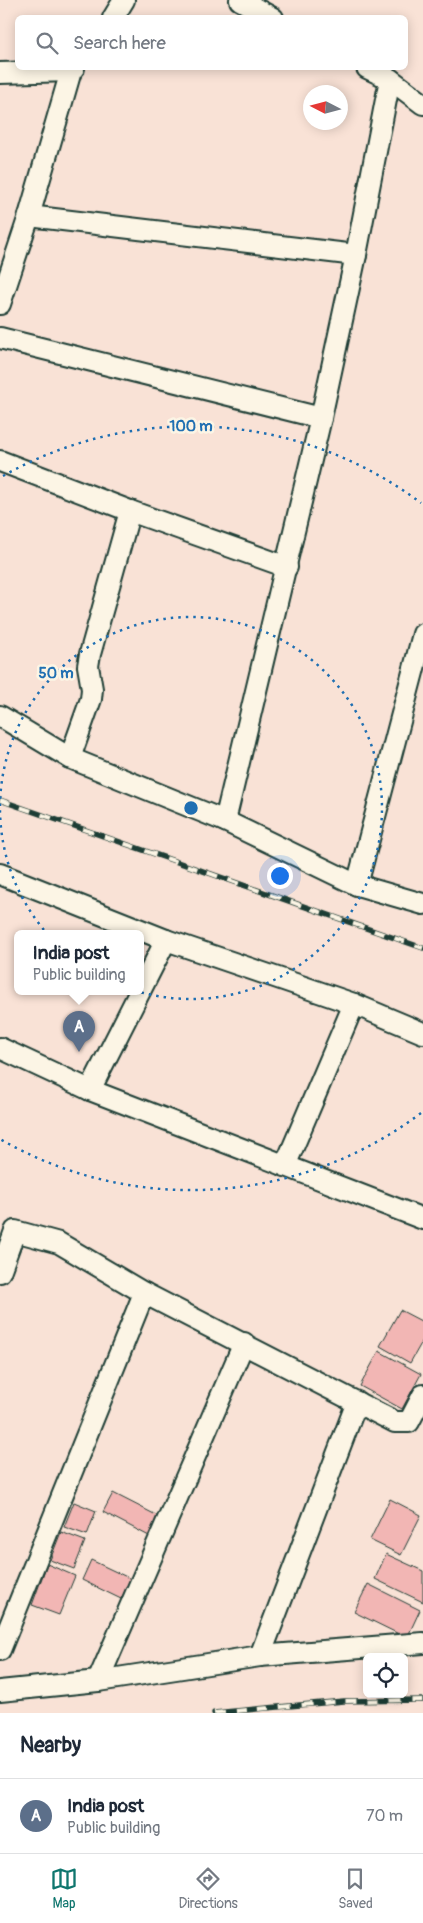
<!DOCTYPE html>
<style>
:root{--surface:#fff;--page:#f6f6f7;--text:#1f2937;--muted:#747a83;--line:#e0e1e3;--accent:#0f766e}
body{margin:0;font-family:Pangolin,sans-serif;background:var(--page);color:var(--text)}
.controls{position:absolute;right:15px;bottom:15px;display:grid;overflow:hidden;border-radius:8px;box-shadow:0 2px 12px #0003}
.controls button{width:45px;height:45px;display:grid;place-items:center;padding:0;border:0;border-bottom:1px solid var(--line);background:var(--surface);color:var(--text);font:25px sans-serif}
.compass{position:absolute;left:303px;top:85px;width:45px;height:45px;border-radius:50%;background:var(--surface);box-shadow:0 2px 12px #0003;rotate:276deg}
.you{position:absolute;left:279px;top:875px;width:18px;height:18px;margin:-12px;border:4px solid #fff;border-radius:50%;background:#1a73e8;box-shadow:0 0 0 8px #1a73e833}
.badge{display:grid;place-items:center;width:32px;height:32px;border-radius:50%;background:var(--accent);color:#fff;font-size:16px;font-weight:700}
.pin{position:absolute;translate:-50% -41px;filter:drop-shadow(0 1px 2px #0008)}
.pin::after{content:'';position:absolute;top:26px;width:18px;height:15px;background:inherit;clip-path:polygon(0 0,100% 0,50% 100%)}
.popup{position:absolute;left:14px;top:930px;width:130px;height:65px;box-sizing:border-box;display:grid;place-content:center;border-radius:8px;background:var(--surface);filter:drop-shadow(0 1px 4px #0005);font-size:16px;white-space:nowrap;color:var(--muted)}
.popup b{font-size:19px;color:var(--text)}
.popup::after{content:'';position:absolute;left:50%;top:100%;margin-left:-10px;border:10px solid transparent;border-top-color:var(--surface)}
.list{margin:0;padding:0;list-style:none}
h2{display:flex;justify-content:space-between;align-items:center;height:65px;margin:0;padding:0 20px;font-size:21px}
h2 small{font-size:16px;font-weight:400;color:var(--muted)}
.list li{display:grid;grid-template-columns:32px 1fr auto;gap:15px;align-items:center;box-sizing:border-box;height:75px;padding:0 20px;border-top:1px solid var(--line)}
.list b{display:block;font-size:19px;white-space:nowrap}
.list p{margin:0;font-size:16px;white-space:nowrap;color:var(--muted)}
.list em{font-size:16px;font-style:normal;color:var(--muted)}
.icon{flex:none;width:28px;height:28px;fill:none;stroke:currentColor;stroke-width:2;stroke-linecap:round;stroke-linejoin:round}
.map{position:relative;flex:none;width:423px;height:1713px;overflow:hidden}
.search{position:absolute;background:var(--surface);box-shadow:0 2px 12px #0003;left:15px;right:15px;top:15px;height:55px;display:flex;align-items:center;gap:12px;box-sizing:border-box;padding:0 18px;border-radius:8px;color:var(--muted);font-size:19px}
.sheet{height:140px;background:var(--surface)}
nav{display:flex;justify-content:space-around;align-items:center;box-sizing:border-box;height:70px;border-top:1px solid var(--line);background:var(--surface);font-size:14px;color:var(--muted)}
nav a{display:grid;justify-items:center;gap:2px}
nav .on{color:var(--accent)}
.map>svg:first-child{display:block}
.building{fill:#f2b6b4;stroke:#1f3d34}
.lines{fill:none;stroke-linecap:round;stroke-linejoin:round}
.minor-casing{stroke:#1f3d34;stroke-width:24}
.minor{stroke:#fcf5e5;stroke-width:20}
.rail-casing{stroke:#1f3d34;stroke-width:5.5}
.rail{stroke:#fcf5e5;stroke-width:4;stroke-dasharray:11;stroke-linecap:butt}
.ring{fill:none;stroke:#1f6fb2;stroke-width:2.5;stroke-dasharray:2.5 5}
.centre{fill:#1f6fb2;stroke:#fcf5e5;stroke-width:2.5}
.ring-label{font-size:15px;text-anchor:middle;font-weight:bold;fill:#1f6fb2;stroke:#fcf5e5;stroke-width:5;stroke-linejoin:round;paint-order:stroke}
</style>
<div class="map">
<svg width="423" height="1713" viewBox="0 0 423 1713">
<rect width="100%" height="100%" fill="#f9e2d6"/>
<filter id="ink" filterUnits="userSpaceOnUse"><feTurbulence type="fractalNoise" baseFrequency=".02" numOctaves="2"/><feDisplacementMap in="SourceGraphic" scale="10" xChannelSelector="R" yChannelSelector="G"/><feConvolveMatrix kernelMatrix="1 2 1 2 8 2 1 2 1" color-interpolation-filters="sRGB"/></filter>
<g filter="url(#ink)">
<g class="building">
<polygon points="400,1310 423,1322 423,1340 410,1363 380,1346"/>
<polygon points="379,1351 421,1374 402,1409 360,1386"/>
<polygon points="113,1493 160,1517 151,1537 103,1512"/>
<polygon points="390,1499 421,1515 401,1555 370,1540"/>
<polygon points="74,1502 96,1511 87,1535 64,1527"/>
<polygon points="61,1532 85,1541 74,1569 50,1560"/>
<polygon points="386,1554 423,1571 423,1602 375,1579"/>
<polygon points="91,1560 131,1579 121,1599 82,1580"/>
<polygon points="47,1564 75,1576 59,1615 32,1605"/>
<polygon points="368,1584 420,1610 407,1638 354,1612"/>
</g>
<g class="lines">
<g class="minor-casing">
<g id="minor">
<polyline points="240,0 273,18"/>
<polyline points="113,18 124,0"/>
<polyline points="367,68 390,79 423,104"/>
<polyline points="0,73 71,71 74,68"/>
<polyline points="29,216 356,255"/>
<polyline points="0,304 29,216 71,71"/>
<polyline points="0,338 321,418"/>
<polyline points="0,461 130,511 287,567"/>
<polyline points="0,716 70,758 225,821 357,885 423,904"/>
<polyline points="70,758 91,699 92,689 88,666 90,654 130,511"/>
<polyline points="225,821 321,418 356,255 390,79"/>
<polyline points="0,874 166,940 354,1004 423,1033"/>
<polyline points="357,885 423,634"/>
<polyline points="0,1048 90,1090 423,1219"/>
<polyline points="90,1090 166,940"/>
<polyline points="285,1166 354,1004"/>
<polyline points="0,1272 15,1231 59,1243 144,1293 395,1422 409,1422 423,1395"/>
<polyline points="0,1650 144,1293"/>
<polyline points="260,1656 357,1402"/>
<polyline points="98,1681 244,1343"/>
<polyline points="0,1691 98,1681 260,1656 423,1643"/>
</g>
</g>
<use href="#minor" class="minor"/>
<g class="rail-casing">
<g id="rail">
<polyline points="0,800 423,948"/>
<polyline points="214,1713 344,1701 423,1700"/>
</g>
</g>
<use href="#rail" class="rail"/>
</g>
</g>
<g class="ring">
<path d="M0 806A191 191 0 1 1 0 810"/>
<path d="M421 1113A382 382 0 0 1 0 1139M3 476A382 382 0 0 1 421 503"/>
</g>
<circle cx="191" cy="808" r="8" class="centre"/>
<g class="ring-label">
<text x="191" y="431">100 m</text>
<text x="56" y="678">50 m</text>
</g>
</svg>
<div class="controls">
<button><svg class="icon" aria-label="locate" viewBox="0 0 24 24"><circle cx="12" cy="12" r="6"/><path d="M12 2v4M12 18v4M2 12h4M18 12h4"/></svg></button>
</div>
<svg class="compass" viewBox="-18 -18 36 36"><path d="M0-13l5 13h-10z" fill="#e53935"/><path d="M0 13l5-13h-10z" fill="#747a83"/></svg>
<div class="you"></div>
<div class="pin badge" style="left:79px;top:1052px;background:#5c6f8a">A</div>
<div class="popup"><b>India post</b>Public building</div>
<div class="search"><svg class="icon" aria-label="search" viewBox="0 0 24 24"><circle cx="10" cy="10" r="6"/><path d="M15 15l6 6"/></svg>Search here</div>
</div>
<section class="sheet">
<h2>Nearby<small></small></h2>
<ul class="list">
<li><span class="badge" style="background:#5c6f8a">A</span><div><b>India post</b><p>Public building</p></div><em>70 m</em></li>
</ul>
</section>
<nav>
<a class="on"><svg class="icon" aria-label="map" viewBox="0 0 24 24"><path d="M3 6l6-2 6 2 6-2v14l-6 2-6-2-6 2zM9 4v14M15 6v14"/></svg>Map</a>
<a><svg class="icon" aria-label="directions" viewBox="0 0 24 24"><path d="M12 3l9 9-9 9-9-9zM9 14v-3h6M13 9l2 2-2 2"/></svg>Directions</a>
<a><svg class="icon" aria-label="saved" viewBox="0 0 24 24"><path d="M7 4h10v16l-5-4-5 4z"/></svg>Saved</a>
</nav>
